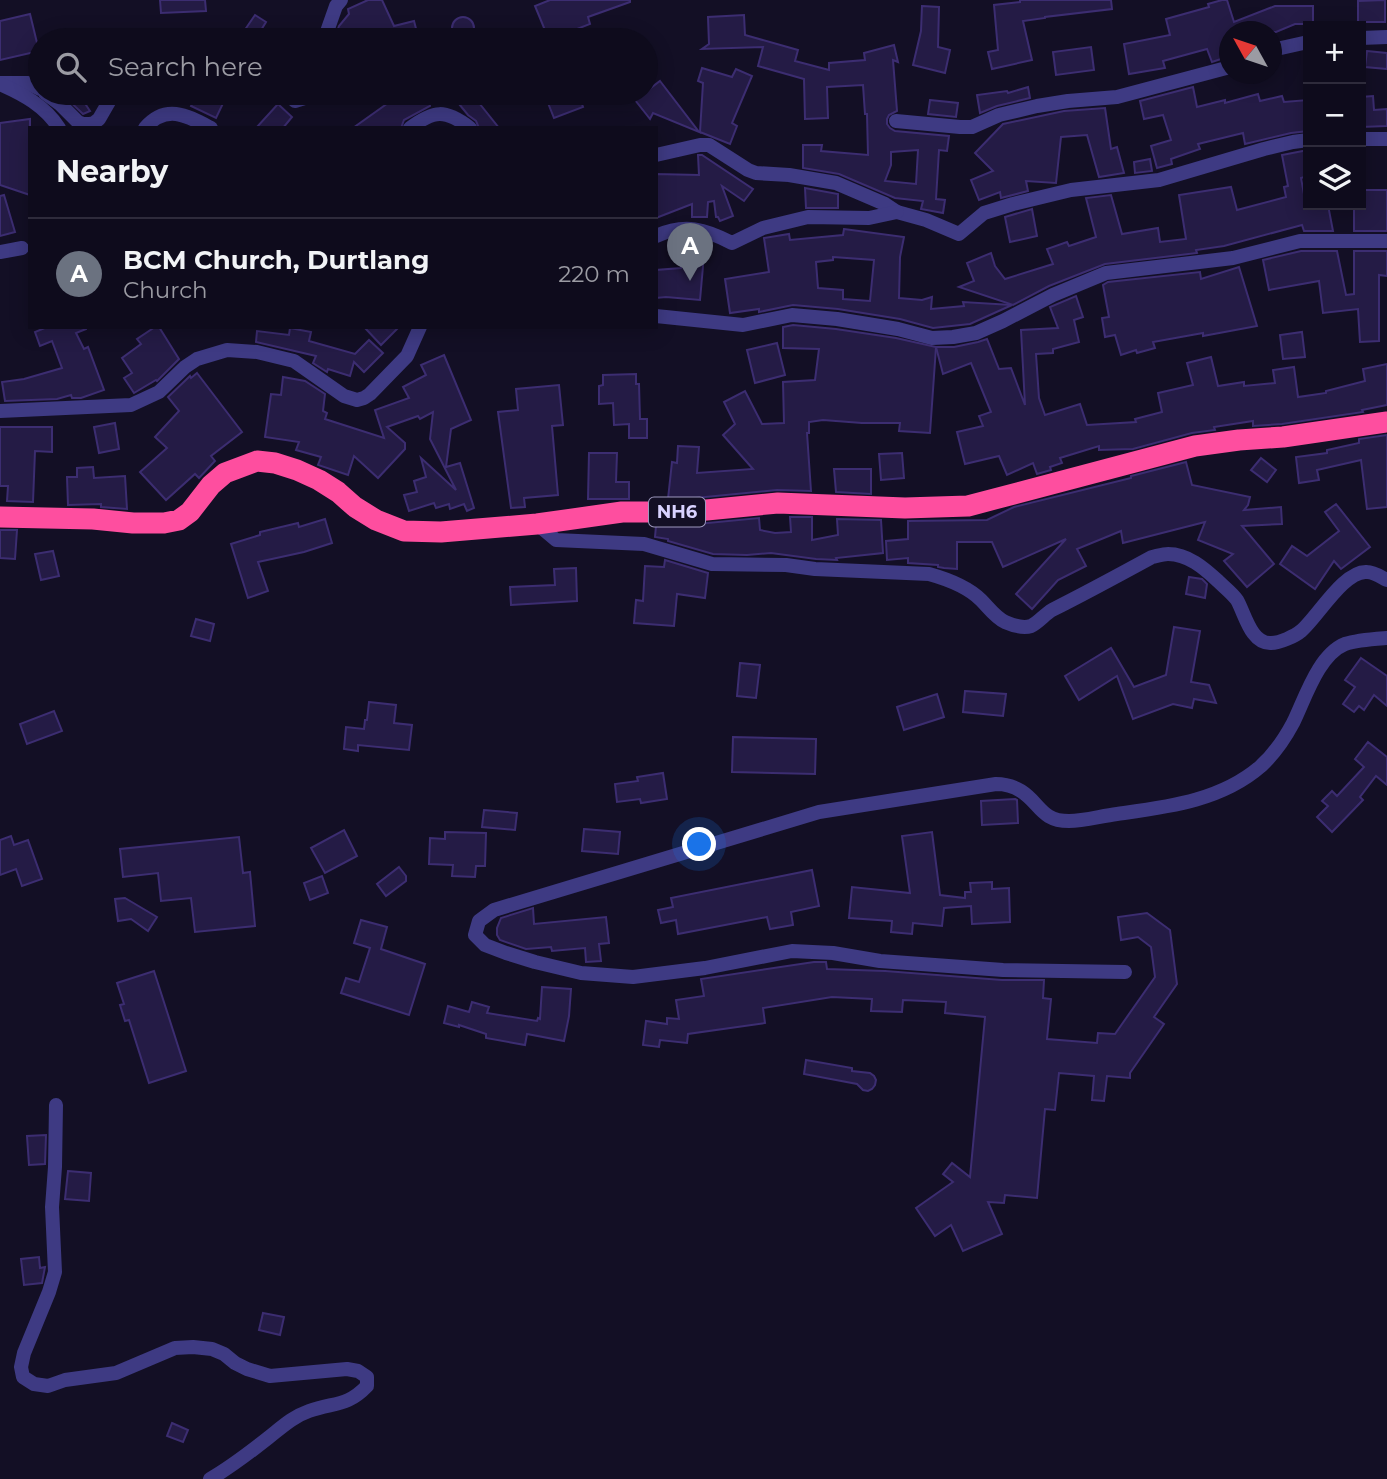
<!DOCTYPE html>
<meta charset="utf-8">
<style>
:root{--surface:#0e0b1c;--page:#171425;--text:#f1f3f6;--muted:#9b9ba3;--line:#2e2b3b;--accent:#ea580c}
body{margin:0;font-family:Montserrat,sans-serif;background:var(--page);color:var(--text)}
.controls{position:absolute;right:21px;top:21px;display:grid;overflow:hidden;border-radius:0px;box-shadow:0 4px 18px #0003}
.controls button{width:63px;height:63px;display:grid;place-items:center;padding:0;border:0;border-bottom:2px solid var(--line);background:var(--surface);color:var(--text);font:35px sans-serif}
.compass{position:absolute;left:1219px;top:21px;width:63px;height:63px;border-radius:50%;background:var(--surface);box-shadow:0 4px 18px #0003;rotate:310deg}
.you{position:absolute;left:700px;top:845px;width:24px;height:24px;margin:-18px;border:5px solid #fff;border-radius:50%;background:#1a73e8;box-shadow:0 0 0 10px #1a73e833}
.badge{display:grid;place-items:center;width:46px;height:46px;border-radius:50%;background:var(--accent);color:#fff;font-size:23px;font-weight:700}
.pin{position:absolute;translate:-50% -58px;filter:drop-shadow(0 2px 4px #0008)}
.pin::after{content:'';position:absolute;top:37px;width:24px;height:21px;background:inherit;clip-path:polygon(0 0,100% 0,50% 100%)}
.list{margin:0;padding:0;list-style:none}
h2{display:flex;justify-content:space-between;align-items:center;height:91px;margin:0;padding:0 28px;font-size:30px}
h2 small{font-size:23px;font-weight:400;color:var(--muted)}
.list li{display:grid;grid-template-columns:46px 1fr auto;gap:21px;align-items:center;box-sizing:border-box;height:112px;padding:0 28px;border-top:2px solid var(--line)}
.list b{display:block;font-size:26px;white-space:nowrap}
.list p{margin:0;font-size:23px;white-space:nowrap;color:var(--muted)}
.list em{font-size:23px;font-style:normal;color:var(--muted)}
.icon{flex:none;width:38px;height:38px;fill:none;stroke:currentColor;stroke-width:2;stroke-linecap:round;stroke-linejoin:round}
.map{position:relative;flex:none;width:1387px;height:1479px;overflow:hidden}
.search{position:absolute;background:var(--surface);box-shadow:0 4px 18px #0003;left:28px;top:28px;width:630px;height:77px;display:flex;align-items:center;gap:18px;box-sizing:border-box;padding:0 24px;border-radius:38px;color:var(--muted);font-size:26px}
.panel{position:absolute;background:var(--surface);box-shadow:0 4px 18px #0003;left:28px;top:126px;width:630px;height:203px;border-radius:0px}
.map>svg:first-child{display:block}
.building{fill:#241b45;stroke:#3c2d71;stroke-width:2;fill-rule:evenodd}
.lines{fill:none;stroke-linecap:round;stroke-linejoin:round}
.street{stroke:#3e3a83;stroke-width:14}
.highway{stroke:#fe4e9f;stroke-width:21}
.labels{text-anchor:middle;stroke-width:6;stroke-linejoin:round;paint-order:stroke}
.shield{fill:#130f25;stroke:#9d98be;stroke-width:2}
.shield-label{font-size:18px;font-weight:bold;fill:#d8d2ff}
</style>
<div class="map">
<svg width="1387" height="1479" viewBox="0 0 1387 1479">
<rect width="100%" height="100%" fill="#130f25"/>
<g class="building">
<polygon points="160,0 205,0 206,11 161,13"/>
<polygon points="368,0 382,0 394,26 414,21 419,40 334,40 339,26 349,14 348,9"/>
<polygon points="550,0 630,0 630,2 588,17 590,24 549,40 535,6"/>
<polygon points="1020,0 1111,0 1112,9 1045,17 1045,18 1023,21 1032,60 992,69 988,52 998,50 994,5 1020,2"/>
<polygon points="1222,0 1227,0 1234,22 1275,6 1313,6 1313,24 1295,24 1276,32 1229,32 1229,56 1221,59 1212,62 1207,49 1163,61 1165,68 1129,74 1124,44 1170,35 1166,19 1209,7 1208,4"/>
<polygon points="1385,0 1385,22 1358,22 1358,1"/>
<polygon points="922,6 939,7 938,47 950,50 945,73 913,65 921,31"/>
<polygon points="30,14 39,51 0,60 0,21"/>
<polygon points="255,15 266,22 255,40 249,40 242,34"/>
<path d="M744,15L745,35L798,50L795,61L829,70V63L865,60L864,53L894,45L898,62L893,60L897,111L889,115L887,119V124L890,128L895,131L949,136L947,151L939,150L936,199L945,200L943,213L921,209L923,201L895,198L839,174L803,168V145H822L821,151L868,155L867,114H865L863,85L827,87L828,118L805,119L804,79L758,66L763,47L702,49L709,44L708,17ZM918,150L916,184L885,181L891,165V152Z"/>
<circle cx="463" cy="28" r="11"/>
<polygon points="1091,47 1094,70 1056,75 1053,52"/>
<polygon points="1367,51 1387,53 1387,69 1365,67"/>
<polygon points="702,68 732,77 736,69 752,76 732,123 737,126 730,144 700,132 703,83 698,81"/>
<polygon points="660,81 699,132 653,113 650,119 635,100"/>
<polygon points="1028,87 1030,98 997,106 980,113 977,95 1007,91 1008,93"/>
<polygon points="1193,87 1197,107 1225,100 1225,103 1258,94 1260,101 1282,96 1284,102 1308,100 1308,131 1291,133 1245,144 1243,133 1198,144 1200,149 1171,159 1172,164 1157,168 1151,146 1171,140 1163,115 1144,119 1140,101"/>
<polygon points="61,93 78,93 90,111 83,114"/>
<polygon points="197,93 228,93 216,118 191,106"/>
<polygon points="391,93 429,93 430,106 404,120 401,128 353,128 395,98"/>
<polygon points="450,93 471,93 499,128 479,128 476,121 468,115"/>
<polygon points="544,93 578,93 583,107 554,118"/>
<polygon points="1373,96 1374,110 1387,109 1387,126 1361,127 1361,97"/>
<polygon points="930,100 958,103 956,117 928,114"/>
<polygon points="278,104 292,117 283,128 256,128"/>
<polygon points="1105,108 1111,149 1117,147 1124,173 1099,177 1087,135 1061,137 1056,183 1026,181 1028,191 1001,198 1000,192 979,200 971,180 993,171 975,153 1003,124 1064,111"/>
<polygon points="30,119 30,195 0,185 0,123"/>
<polygon points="1308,150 1308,176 1301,178 1306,205 1328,205 1333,231 1304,231 1302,225 1224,246 1196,250 1197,253 1105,264 1049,286 1013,305 959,287 974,281 967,263 991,253 995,266 1005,279 1053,264 1047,249 1067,242 1069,246 1096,237 1086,198 1111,195 1122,234 1158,228 1160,242 1186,239 1179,195 1231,187 1237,210 1286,197 1284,187 1288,186 1282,155"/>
<polygon points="698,155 702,155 753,189 744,201 722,186 733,216 720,221 718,217 716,217 714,201 708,202 707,217 692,217 692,204 656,218 656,174 699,175"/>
<polygon points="1150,159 1152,171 1135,173 1134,162"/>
<polygon points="805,188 838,194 838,208 806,208"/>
<polygon points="1361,190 1387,190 1387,231 1354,231 1354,205 1361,205"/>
<polygon points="4,195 15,232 0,236 0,196"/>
<polygon points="1032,209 1037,236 1010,242 1005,217"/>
<path d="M844,229L904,237L900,257L899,298L922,300L932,297L931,309L964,306L963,302L1012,305L970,324L933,328L900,319L838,309L793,305L759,312V309L730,313L725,279L769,272L764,238L789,234L790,240L843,235ZM833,257L874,260L870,301L843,299V290L818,288L816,262L833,260Z"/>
<polygon points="1301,251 1337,251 1346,295 1354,294 1354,251 1387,251 1387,276 1379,275 1379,341 1360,342 1358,309 1323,313 1319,281 1269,290 1263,260"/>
<polygon points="682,253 704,255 700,300 666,297 656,298 656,270 681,268"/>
<polygon points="1239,267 1257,326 1203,336 1203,333 1153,342 1155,348 1137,353 1136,350 1121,355 1115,335 1105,337 1102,318 1109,317 1103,285 1108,282 1200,272 1201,279"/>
<polygon points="1076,296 1083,317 1074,320 1079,342 1053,349 1053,353 1036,354 1039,398 1045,415 1080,404 1087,425 1136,422 1135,419 1162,412 1158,393 1193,385 1187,363 1211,357 1218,386 1244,382 1244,386 1275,383 1273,370 1294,367 1298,397 1326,393 1326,391 1365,381 1363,369 1387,364 1387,405 1362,410 1363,412 1282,424 1253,426 1253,421 1214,427 1215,430 1192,433 1133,449 1099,450 1099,446 1060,458 1062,463 1050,467 1051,470 1037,474 1033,463 1007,475 999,456 965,464 957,432 983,426 979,416 991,412 971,363 943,374 936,347 954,347 978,342 987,339 999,369 1011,368 1025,405 1021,330 1058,328 1050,307"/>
<polygon points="793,325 836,329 896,338 936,347 930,433 899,431 900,423 862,423 823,420 809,422 809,433 807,433 811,491 777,490 685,499 668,499 672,462 677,463 678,446 699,447 697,473 753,469 723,435 735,424 724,402 745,391 762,424 784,423 783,382 815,380 819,349 783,348 783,327"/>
<polygon points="47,327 86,327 86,329 76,333 84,349 88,347 104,390 81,398 72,398 71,395 57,399 5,401 2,382 24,379 62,368 52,341 40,346 35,332"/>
<polygon points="155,327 159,327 179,359 157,381 156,380 134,393 124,378 132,373 122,358 141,344 137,339"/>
<polygon points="364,327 399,327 381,345"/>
<polygon points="290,328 311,332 309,341 355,354 369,340 383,353 364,372 354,362 350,376 328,369 327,372 313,363 316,356 256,342 257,331 289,335"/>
<polygon points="1302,332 1305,357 1283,359 1280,335"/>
<polygon points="777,343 785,375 755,383 747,350"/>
<polygon points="444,355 471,420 451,429 446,467 460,463 474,508 467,511 464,504 450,509 449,504 436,508 434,503 409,511 404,495 417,492 414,481 426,477 421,458 456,490 430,439 433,412 420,419 418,416 387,427 405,443 405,449 378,478 354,456 348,475 318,465 321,457 296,450 299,442 265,437 271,394 281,395 283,377 305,381 325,394 323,411 327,413 325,419 384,438 375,410 409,398 403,387 426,375 421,365"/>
<polygon points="197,373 242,432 211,456 215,461 199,478 195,474 166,500 140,472 167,448 155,437 179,411 168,397 190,376 191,378"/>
<polygon points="636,374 636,384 639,384 640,419 647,419 647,438 629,438 629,424 614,425 613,403 599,404 599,386 603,385 603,375"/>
<polygon points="559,385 563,425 552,426 558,495 524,498 525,507 511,508 498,412 518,410 516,389"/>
<polygon points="115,423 119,449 99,453 94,427"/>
<polygon points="0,427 52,427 52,452 35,451 33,502 7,501 8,486 0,486"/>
<polygon points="1387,435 1387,507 1367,509 1361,460 1317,470 1319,480 1299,483 1296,457 1327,453 1327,450 1359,443 1359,439"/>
<polygon points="589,453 617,453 616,482 629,482 629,499 588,499"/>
<polygon points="902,453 904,478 881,480 879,454"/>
<polygon points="1261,458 1276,470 1267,482 1251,470"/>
<polygon points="1186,462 1192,485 1250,497 1248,505 1244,510 1281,507 1282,524 1242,526 1274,564 1247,587 1224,561 1233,554 1198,540 1205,522 1123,543 1121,531 1077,549 1086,566 1058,580 1032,609 1016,594 1066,539 1003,567 992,542 957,542 957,569 944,568 938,567 938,565 908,563 908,558 887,560 886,541 908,539 908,521 987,520 1014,507 1131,478 1131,476"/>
<polygon points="93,467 94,478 125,476 127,509 101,507 101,504 68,505 67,477 77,477 77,468"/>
<polygon points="834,469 871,469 871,494 836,492"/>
<polygon points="1336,504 1370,547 1341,569 1334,561 1315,589 1280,564 1292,546 1307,556 1339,531 1325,512"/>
<polygon points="790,517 812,517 812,540 838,535 837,519 881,520 883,553 836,558 837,560 816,559 771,553 747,555 713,554 668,541 668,539 655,537 656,526 687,525 759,518 760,530 775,533 791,532"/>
<polygon points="325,519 332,543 304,552 258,562 268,591 248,598 231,544 260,535 260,532 298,523 299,527"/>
<polygon points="0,530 17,530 15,559 0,558"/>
<polygon points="53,551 59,576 41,580 35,554"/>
<polygon points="665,560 708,573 705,598 677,594 674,626 634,623 636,600 643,601 645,566 664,567"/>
<polygon points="576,568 577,601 511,605 510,587 555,585 554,569"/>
<polygon points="1189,577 1202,579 1207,584 1205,598 1186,594"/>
<polygon points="196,619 214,624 210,641 191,636"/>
<polygon points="1174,627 1200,631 1191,682 1209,685 1216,703 1194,699 1192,708 1173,704 1133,719 1117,676 1079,700 1065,676 1111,648 1134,687 1166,675"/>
<polygon points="1361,658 1387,676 1387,706 1374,695 1364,710 1359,706 1354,712 1343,704 1355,687 1345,680"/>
<polygon points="740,663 760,665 756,698 737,696"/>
<polygon points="965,691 1006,694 1003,716 963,712"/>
<polygon points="937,694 944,717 904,730 897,707"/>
<polygon points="369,702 396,705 394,723 412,725 409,750 358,745 358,751 344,749 346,727 364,729 365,720 367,720"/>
<polygon points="54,711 62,731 27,744 20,724"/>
<polygon points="733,737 816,739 815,774 732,772"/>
<polygon points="1368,742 1387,757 1387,785 1376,776 1360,797 1363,800 1332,832 1317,817 1328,806 1322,801 1332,791 1337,796 1364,767 1355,759"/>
<polygon points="663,773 667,799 641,803 640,799 617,802 615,784 638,781 637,777"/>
<polygon points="1015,799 1017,800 1018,823 982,825 981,801"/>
<polygon points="484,810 517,813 515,830 482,827"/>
<polygon points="584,829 620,832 618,854 582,851"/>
<polygon points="344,830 357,856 325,873 311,848"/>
<polygon points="445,832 486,833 485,866 476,866 475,877 452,876 453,865 429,864 430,838 445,839"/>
<polygon points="932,832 940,895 965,898 965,892 971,892 970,883 992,882 992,889 1009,888 1010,922 972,924 971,906 944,908 942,926 913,923 912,934 891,932 892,921 849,918 852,887 910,893 902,836"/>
<polygon points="11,836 14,845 28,840 42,879 22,886 16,869 0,875 0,840"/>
<polygon points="239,837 243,873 250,872 255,926 195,932 191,898 161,901 158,873 123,877 120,849"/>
<polygon points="399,867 406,876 406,881 386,896 377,884"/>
<polygon points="812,870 819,906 791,912 793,925 770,929 767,917 678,934 676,920 661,923 658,910 673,907 671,898"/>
<polygon points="322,876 328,893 310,900 304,883"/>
<polygon points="125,898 157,917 148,931 131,919 118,921 115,899"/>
<polygon points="533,908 534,924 606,917 609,943 599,944 601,961 586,962 585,948 552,951 551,947 526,949 500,940 497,935 497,928 501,918"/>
<polygon points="1147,913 1170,930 1177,984 1154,1017 1164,1024 1130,1073 1130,1078 1107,1076 1104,1101 1092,1100 1094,1076 1059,1073 1055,1110 1045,1109 1037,1198 1005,1195 1004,1203 988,1202 1002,1234 963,1251 951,1225 935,1236 916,1208 953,1182 943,1174 952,1163 970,1177 985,1017 945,1013 946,1002 903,1000 902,1012 871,1011 872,999 832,997 763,1008 765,1023 688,1034 687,1043 660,1040 659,1047 643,1045 646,1021 667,1024 667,1018 679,1019 676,1000 704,996 701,979 814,962 826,962 827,969 885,971 1002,980 1044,980 1043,998 1051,999 1047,1039 1097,1043 1098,1033 1115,1034 1155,977 1151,947 1138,937 1121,940 1118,917"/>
<polygon points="361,920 387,927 381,949 425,964 409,1015 341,993 346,978 359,982 370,948 354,943"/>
<polygon points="154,971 186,1071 149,1083 129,1020 125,1021 120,1005 124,1004 117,983"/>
<polygon points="542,987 571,989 569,1016 564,1041 527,1034 525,1045 486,1038 486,1034 459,1025 459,1027 444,1023 448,1006 469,1012 472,1002 489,1007 487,1013 537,1021 538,1018 540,1019"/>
<polygon points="806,1060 852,1068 852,1071 870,1073 874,1076 876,1080 875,1085 872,1089 868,1091 863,1090 857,1084 804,1074"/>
<polygon points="46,1135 45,1164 29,1165 27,1136"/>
<polygon points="68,1171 91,1173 89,1201 65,1199"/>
<polygon points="39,1257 40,1268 45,1267 42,1283 24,1285 21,1259"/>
<polygon points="263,1313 284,1317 280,1335 259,1330"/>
<polygon points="172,1423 188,1430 183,1442 167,1436"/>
</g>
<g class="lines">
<g class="street">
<polyline points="1361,38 1387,37"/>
<polyline points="183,40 221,40"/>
<polyline points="324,40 336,6 341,0"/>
<polyline points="1272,50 1308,42"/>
<polyline points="1,83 28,83 40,89"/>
<path d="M0,84C23,94 45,106 59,128"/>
<polyline points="45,93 60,104 78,122 83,124 89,124 94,123 99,119 114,93"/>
<polyline points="287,93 295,101 308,97 312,93"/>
<polyline points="896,121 960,127 972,127 999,115 1037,106 1068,101 1117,97 1230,67"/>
<path d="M145,128C166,103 188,116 211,128"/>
<path d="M410,128C434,110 445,109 470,128"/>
<polyline points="1361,139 1387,139"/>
<polyline points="656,155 700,145 709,145 748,170 756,173 789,175 836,183 885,204 897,212 926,220 959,234 984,213 1013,204 1071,190 1159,180 1264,149 1293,142 1308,140"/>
<path d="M656,236C685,223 705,229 732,243L763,228L808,217L869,218L897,212"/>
<polyline points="0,252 22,248"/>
<polyline points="656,316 743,325 792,315 837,319 898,329 932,338 953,337 976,333 1003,321 1053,295 1106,273 1233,258 1300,241 1387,241"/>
<polyline points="0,411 131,405 159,392 185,367 197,359 227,350 257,352 294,361 344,396 357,400 364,398 370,394 407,356 420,327"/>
<path d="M537,524L556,540L644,544L712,564L786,565L815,569L929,574C947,579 967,586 981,600C989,608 995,617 1005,622C1012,625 1022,629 1031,626C1038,623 1045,614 1052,610C1086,593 1119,575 1152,557C1157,556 1163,554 1168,554C1188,554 1204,568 1218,581C1224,587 1232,593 1237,600C1245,614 1251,644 1271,643C1280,643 1295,636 1301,631C1317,618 1344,570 1367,572C1374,572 1381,577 1387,580"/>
<path d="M1125,972L1003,970L880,961L833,953L792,951L705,968L633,977L581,973L535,962L506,953L485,945L475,935L479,921L494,910L819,812L996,784C1005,784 1013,786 1021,791C1040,803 1041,821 1069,821C1084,821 1101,816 1117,814C1167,807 1221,801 1261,766C1274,754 1285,738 1293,723C1305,699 1318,655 1345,644C1357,640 1374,639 1387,638"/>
<path d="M56,1105L55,1167L52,1207L55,1272L49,1292L24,1353L21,1367L23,1377L34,1384L48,1386L65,1380L116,1373L175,1348L193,1347L212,1349L224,1354L235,1363L247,1369L270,1376L347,1369L358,1371L367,1377V1386C347,1407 334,1402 309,1411C292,1417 282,1427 268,1438C249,1453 231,1467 210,1479"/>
</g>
<polyline class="highway" points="0,517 93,519 133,523 164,523 179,520 190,512 211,485 225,473 257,461 275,463 297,470 319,480 338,492 355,507 376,520 404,531 441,532 537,524 622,512 686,512 778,503 905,508 968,506 1195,446 1239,440 1283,437 1387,422"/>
</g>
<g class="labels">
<rect class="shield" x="649" y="497.5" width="56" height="29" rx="5"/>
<g class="shield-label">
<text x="677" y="518">NH6</text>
</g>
</g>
</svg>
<div class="controls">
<button>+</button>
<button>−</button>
<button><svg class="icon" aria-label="layers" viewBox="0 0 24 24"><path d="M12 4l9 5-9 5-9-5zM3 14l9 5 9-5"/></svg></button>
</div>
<svg class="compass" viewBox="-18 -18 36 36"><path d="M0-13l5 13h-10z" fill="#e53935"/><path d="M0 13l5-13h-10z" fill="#9b9ba3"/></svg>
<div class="you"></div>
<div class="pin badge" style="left:690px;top:281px;background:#6b7280">A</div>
<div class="search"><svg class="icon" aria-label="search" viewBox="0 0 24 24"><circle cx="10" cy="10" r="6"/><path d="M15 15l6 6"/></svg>Search here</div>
<section class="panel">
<h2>Nearby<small></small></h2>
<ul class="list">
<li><span class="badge" style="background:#6b7280">A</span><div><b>BCM Church, Durtlang</b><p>Church</p></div><em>220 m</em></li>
</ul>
</section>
</div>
